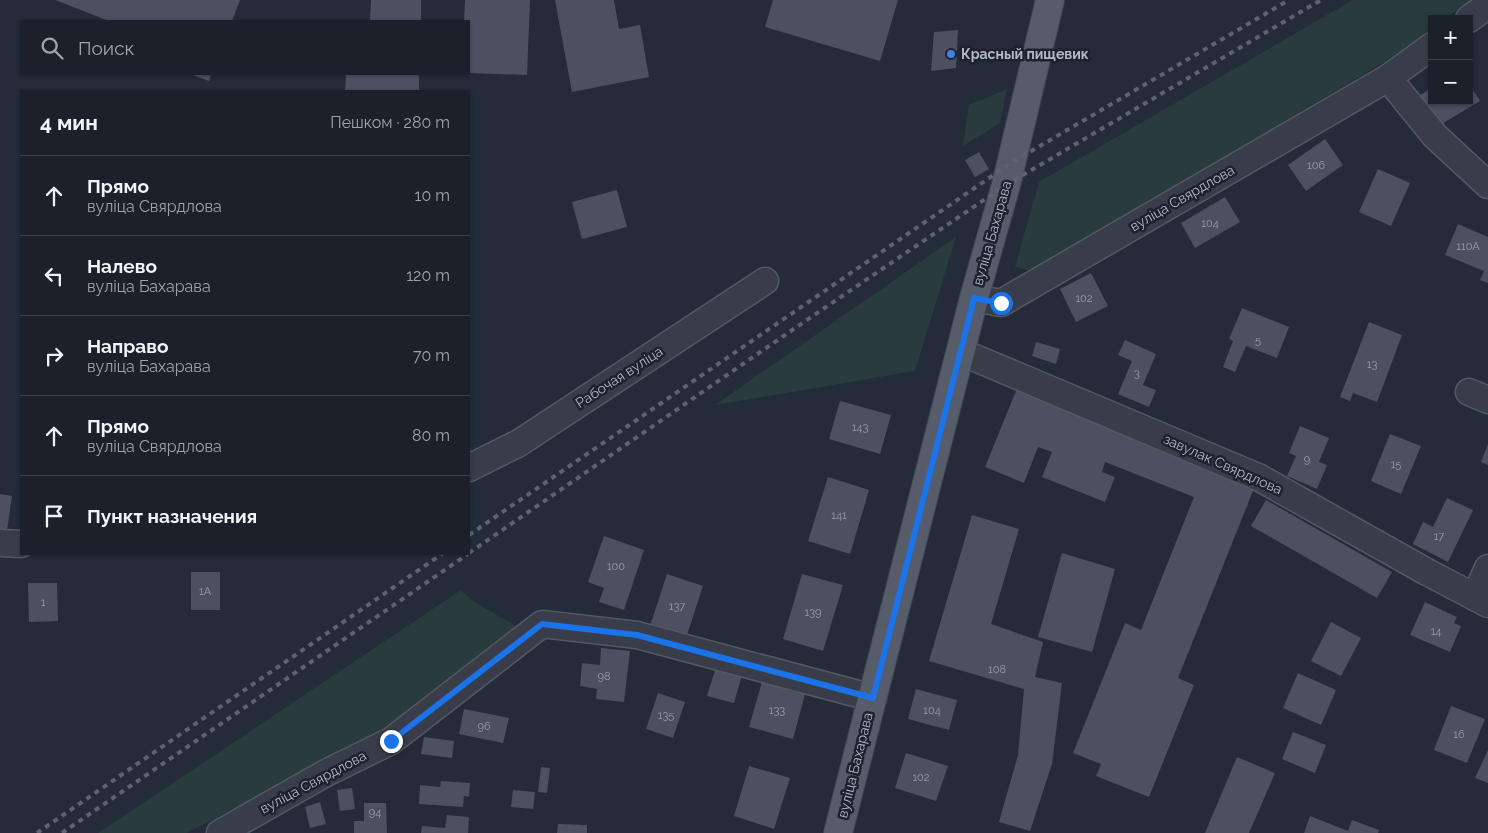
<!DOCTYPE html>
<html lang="ru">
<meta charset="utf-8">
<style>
:root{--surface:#1b202b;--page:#242833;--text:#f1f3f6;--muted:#a0a3a9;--line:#393e47}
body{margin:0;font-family:Raleway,sans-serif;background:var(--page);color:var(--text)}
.controls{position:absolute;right:15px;top:15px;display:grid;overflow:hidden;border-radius:0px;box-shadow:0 1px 4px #0004}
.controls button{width:45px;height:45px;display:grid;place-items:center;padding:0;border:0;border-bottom:1px solid var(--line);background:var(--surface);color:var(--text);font:25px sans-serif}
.stop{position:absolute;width:15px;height:15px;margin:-11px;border:4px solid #1a73e8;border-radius:50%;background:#fff}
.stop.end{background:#1a73e8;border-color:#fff;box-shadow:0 1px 5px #0008}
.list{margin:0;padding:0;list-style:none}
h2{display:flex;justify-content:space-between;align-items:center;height:65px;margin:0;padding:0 20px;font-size:21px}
h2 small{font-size:16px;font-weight:400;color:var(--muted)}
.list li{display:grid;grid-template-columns:32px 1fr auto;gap:15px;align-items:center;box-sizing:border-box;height:80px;padding:0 20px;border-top:1px solid var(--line)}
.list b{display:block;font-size:19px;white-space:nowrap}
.list p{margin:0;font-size:16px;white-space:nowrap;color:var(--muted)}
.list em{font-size:16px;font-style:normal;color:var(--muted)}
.icon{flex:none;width:28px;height:28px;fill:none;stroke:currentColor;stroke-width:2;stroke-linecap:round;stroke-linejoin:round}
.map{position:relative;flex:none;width:1488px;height:833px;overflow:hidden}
.search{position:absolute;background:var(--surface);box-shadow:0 1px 4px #0004;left:20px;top:20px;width:450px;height:55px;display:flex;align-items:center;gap:12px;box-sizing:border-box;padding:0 18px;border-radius:0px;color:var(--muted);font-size:19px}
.panel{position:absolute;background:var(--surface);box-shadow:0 1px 4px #0004;left:20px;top:90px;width:450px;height:465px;border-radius:0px}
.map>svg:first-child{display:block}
.green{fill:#2a3b3e}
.building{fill:#4b5161}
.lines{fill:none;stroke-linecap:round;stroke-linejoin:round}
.street-casing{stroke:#535864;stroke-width:29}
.primary-casing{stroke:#414652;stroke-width:30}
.street{stroke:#383d49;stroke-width:26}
.primary{stroke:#565c69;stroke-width:28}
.rail{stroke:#5c6372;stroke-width:4;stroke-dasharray:5 5;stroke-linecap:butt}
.route{stroke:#1a73e8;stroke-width:6}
.shop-dot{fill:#3f7fe0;stroke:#1d222e;stroke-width:2}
.labels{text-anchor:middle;stroke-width:5;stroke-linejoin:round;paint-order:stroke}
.number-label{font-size:11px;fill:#999eac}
.poi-label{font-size:14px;font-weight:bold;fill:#b3b8c5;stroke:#1d222e;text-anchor:start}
.street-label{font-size:14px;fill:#b3b8c5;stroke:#1d222e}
</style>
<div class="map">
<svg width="1488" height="833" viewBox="0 0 1488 833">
<rect width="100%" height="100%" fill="#242b39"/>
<g class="green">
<polygon points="1353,0 1471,0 1445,19 1432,19 1432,28 1384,62 1032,271 1015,267 1039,182"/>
<polygon points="1007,89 1000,123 963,146 969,105"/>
<polygon points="956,237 915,371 715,405"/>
<polygon points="461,590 474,602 516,626 381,732 187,833 98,833"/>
</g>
<g class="building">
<polygon points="55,0 240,0 232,21 109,21"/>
<polygon points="371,0 421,0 421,21 370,21"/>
<polygon points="465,0 530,0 527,75 469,73 469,21 464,21"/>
<polygon points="555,0 614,0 619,29 640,25 649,77 572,92"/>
<polygon points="773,0 898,0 880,61 765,27"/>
<polygon points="958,30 956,68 931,71 934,32"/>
<polygon points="190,74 211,74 209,81"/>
<polygon points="346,74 419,74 419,91 345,91"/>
<polygon points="1469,84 1480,101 1435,128 1417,97 1432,88 1432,101 1469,101"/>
<polygon points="1325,139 1343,165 1306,191 1288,165"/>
<polygon points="979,152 989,169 975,177 965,160"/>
<polygon points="1378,169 1410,183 1391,226 1359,212"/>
<polygon points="617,190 627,227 582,239 572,202"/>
<polygon points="1225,197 1240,222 1195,248 1181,223"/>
<polygon points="1458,224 1488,237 1488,283 1480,280 1484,271 1445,255"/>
<polygon points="1091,273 1108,306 1076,322 1060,289"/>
<polygon points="1242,308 1289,327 1277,358 1246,346 1235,372 1223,367 1233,341 1229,339"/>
<polygon points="1369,322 1402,335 1377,402 1353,393 1350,401 1340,397"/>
<polygon points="1125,340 1156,354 1143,385 1156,390 1149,407 1118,394 1132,361 1118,355"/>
<polygon points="1036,342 1060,349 1056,364 1032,356"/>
<polygon points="1018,386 1257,481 1178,678 1194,685 1149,797 1096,776 1101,764 1073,753 1125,623 1141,630 1194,497 1105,462 1102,472 1115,477 1105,502 1042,477 1052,452 1038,447 1024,483 985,467"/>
<polygon points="840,401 891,415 880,454 829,439"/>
<polygon points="1300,426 1329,438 1319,462 1327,465 1317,489 1287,476 1296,456 1289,453"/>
<polygon points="1390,434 1421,446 1401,494 1371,481"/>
<polygon points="1488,444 1488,465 1481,462"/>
<polygon points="828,477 869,490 850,554 808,541"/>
<polygon points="0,494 12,496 6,537 0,536"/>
<polygon points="1447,498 1473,510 1448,562 1413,544 1423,522 1433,527"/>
<polygon points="1266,500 1392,572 1377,598 1251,526"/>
<polygon points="972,515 1019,529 991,624 1043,642 1035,677 1062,683 1052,764 1030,831 999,822 1018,755 1024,689 929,661"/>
<polygon points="604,536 644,550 624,610 599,602 604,588 588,582"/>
<polygon points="1062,553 1115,569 1092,652 1038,637"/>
<rect x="191" y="572" width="29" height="38"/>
<polygon points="667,574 703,586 686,638 650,626"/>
<polygon points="802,574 843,585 823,651 783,639"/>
<polygon points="28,583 57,583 58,621 29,622"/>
<polygon points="1425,602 1457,617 1454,623 1461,626 1450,652 1410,635"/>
<polygon points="1331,622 1361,638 1341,676 1311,661"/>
<polygon points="601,648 630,651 624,702 596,699 597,689 580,686 582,663 600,665"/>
<polygon points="717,664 743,671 734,703 707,696"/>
<polygon points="1298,673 1336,690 1321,725 1283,708"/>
<polygon points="762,682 805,694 793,739 749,727"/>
<polygon points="916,689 957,700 949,730 908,719"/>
<polygon points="658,693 685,702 673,738 646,729"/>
<polygon points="1451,706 1485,719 1467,763 1434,750"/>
<polygon points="464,709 509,718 503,743 459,734"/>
<polygon points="1293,732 1326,745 1315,773 1282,759"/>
<polygon points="424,737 454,741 452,758 421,754"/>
<polygon points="1488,750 1488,783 1475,778"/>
<polygon points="906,753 948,766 936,801 895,788"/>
<polygon points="1237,757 1275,773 1249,833 1205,833"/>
<polygon points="749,766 790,778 774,829 734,816"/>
<polygon points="541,767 550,768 547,793 538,792"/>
<polygon points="441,781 470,783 469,797 464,796 463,807 419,804 420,785 440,787"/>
<polygon points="352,788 355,809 340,811 337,790"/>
<polygon points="513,790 535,792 533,809 511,807"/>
<polygon points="320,802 326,824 310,828 305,807"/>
<polygon points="364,803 386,803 387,833 354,833 354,821 364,821"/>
<polygon points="447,815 469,817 468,833 421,833 422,826 445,828"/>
<polygon points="1310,816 1348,831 1352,820 1379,830 1378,833 1304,833"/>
<polygon points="558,824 587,825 587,833 557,833"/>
</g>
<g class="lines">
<g class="street-casing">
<g id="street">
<polyline points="1469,19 1488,5"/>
<polyline points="1388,78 1435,136 1488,185"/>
<polyline points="974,298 1001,303 1388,78 1432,46"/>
<polyline points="961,352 1258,477 1427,572 1488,604"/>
<polyline points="1469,392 1488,400"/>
<polyline points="469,468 519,443 765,281"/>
<polyline points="0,543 21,544"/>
<polyline points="1475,597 1488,568"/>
<polyline points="220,833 326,773 391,741 542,624 637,635 873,698"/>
</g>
</g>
<g class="primary-casing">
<polyline id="primary" points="838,833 974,298 1006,185 1050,0"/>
</g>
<use href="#street" class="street"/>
<use href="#primary" class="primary"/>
<g class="rail">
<polyline points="469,535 1011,163 1289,0"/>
<polyline points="469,553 798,326 1006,185 1321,0"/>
<polyline points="37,833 442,554"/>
<polyline points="62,833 468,554"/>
</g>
</g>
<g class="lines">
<polyline class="route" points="391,741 542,624 637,635 873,698 974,298 1001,303"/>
</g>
<circle class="shop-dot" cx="951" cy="54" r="5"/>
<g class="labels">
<g class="number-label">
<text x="1316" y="169">106</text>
<text x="1210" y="227">104</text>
<text x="1468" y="250">110А</text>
<text x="1084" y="302">102</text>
<text x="1258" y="344">5</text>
<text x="1372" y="368">13</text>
<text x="1137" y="377">3</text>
<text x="860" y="431">143</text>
<text x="1307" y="463">9</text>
<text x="1396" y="468">15</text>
<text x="839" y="519">141</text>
<text x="1439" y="540">17</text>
<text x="616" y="570">100</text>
<text x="205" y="595">1А</text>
<text x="43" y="606">1</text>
<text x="677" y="610">137</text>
<text x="813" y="616">139</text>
<text x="1436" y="635">14</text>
<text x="997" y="673">108</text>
<text x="604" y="680">98</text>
<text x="777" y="714">133</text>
<text x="932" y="714">104</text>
<text x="666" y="719">135</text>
<text x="484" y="730">96</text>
<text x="1459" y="738">16</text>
<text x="921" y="781">102</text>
<text x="375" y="816">94</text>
</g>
<g class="poi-label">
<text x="961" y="59">Красный пищевик</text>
</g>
<g class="street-label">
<text transform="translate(1182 198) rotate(-30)" y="5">вуліца Свярдлова</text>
<text transform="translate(992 233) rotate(-74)" y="5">вуліца Бахарава</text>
<text transform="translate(619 377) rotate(-33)" y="5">Рабочая вуліца</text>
<text transform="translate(1223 464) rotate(24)" y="5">завулак Свярдлова</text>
<text transform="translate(855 765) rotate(-76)" y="5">вуліца Бахарава</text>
<text transform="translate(313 782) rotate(-28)" y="5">вуліца Свярдлова</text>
</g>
</g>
</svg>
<div class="controls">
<button>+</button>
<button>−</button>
</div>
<div class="stop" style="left:1001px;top:303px"></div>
<div class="stop end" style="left:391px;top:741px"></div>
<div class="search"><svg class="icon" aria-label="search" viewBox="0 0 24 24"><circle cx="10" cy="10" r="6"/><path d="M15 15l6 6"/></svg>Поиск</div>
<section class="panel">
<h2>4 мин<small>Пешком · 280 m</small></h2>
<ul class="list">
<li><svg class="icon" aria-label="ahead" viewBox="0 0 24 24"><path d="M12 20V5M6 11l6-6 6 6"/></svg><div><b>Прямо</b><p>вуліца Свярдлова</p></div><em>10 m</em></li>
<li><svg class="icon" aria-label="left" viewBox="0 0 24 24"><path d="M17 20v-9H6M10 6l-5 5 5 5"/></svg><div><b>Налево</b><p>вуліца Бахарава</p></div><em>120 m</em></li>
<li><svg class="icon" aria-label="right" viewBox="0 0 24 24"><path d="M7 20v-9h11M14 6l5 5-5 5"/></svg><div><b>Направо</b><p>вуліца Бахарава</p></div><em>70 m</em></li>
<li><svg class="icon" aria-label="ahead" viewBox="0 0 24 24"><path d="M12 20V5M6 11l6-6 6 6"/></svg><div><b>Прямо</b><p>вуліца Свярдлова</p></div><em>80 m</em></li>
<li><svg class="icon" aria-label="arrive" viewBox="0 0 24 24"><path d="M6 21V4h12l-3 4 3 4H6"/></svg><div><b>Пункт назначения</b></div></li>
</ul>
</section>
</div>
